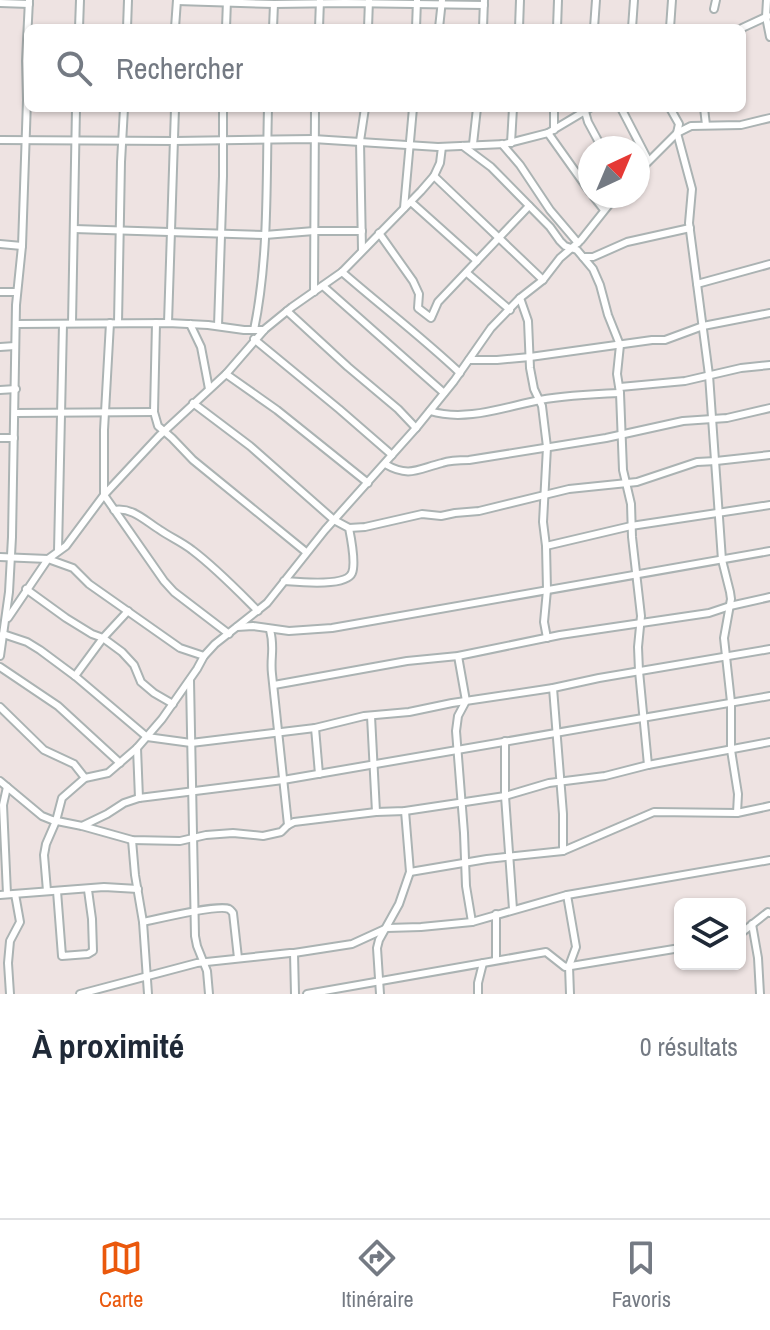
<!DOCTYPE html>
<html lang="fr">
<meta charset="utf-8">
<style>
:root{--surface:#fff;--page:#f6f6f7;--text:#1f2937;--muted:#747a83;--line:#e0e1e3;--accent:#ea580c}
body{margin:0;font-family:"Archivo Narrow",sans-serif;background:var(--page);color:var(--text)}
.controls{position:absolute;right:24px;bottom:24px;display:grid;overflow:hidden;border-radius:12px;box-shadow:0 2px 6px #0004}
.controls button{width:72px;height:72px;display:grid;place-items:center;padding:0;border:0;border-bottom:2px solid var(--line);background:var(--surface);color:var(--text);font:40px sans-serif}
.compass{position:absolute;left:578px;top:136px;width:72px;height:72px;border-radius:50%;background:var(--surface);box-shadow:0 2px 6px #0004;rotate:44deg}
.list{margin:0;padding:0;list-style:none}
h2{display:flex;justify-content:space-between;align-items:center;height:104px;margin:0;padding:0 32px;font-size:34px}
h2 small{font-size:26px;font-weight:400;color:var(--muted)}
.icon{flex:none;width:44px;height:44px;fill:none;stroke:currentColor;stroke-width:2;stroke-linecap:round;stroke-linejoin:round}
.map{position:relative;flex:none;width:770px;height:994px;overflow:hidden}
.search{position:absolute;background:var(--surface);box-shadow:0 2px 6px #0004;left:24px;right:24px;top:24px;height:88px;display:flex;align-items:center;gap:20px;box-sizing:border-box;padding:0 28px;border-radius:12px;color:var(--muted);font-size:30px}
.sheet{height:224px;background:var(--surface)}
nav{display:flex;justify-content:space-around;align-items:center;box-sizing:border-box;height:112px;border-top:2px solid var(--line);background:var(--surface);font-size:22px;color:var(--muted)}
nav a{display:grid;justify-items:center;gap:4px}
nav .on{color:var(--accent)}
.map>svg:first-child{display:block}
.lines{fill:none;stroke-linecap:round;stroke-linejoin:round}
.minor-casing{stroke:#abb3b3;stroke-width:10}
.minor{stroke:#fff;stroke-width:6}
</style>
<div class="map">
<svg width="770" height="994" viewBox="0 0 770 994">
<rect width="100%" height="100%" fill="#eee3e2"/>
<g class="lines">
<g class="minor-casing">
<g id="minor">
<polyline points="767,0 766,17 770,37"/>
<polyline points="177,1 274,4 345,3 484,5"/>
<polyline points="0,3 29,4"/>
<polyline points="714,9 716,0"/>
<polyline points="79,28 80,0"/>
<polyline points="127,28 128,0"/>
<polyline points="175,28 177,0"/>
<polyline points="226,28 227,0"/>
<polyline points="273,28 274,4"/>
<polyline points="319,28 320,0"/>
<polyline points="368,28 369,0"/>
<polyline points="416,28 417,0"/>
<polyline points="439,28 442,0"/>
<polyline points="483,28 484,0"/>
<polyline points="519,28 520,0"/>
<polyline points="557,28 558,0"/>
<polyline points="594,28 596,0"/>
<polyline points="632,28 634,0"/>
<polyline points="670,28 672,0"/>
<polyline points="742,28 768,16"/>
<polyline points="554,108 554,130"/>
<polyline points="584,108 588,122 602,148"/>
<polyline points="621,108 648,160"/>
<polyline points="670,108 679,124 677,133 692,189 689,223 709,375 722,560 730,592 731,599 724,638 731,702 731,750 738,794 737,813 770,806"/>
<polyline points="704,108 706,125"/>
<polyline points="548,133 590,192"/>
<polyline points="0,140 174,141 313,139 438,147 505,144 548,133 590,108"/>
<polyline points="511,143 513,108"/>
<polyline points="473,144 477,108"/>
<polyline points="502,144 520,165 550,210 578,243"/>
<polyline points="463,146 491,167 550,227 560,241 565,246 577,250 593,269 600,285 608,315 620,345 617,374 620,393 623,470 631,504 632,537 641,616 638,647 639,671 648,765"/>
<polyline points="638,172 677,133 691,126 741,125 770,118"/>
<polyline points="434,176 543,280"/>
<polyline points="593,196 604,210"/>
<polyline points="411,202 477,261"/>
<polyline points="404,208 413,108"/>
<polyline points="74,229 265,235 314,231 362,231"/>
<polyline points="379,233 413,281 419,294 418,308 431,318 438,302 529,206"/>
<polyline points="0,244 22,246"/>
<polyline points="362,250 360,141 365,108"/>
<polyline points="583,257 593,257 627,242 690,228"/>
<path d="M342,272C381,306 422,337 460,373"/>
<polyline points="467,273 510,310"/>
<polyline points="697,284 770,264"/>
<polyline points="323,286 444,393"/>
<polyline points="0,292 17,292"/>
<polyline points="314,292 315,108"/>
<polyline points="520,298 528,321 530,368 534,389 542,406 547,447 543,522 546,546 547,590 544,622 547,638"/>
<polyline points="287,311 348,367 398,409 416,428"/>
<polyline points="72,323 76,108"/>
<polyline points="110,323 104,430 104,495 164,581 174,592 229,634"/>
<polyline points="118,323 121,162 124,108"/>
<polyline points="156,323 154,412 158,426 172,438 193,460 306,552"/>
<polyline points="168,323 175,108"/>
<polyline points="16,324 168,323 208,325 244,330 264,330"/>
<polyline points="190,324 201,347 209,389"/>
<polyline points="218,326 223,176 223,108"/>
<path d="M254,330C269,257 266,182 268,108"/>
<polyline points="254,339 339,409 392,455"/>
<polyline points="0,347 15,346"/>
<polyline points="469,360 497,360 530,357 652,340 665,340 703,326 770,313"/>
<polyline points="226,374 277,410 368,483"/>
<polyline points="620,387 685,381 741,368 770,365"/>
<polyline points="0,390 16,389"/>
<path d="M193,403L250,446L334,520L349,528C351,538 356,563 352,573C346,587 298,582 284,581"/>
<path d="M430,411C466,422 504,407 540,400C566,395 593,394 620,393"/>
<polyline points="15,413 154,412"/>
<polyline points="0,438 14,438"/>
<path d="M385,464C409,478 418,469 442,463C451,460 460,460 469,460L606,438L683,421L727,418L770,408"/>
<path d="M114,510C133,507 145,521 160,530C170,537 182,542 192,550C216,568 237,590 258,611"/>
<polyline points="349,528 365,527 422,514 441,516 455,513 479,511 569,489 637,482 697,462 716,461 770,455"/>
<polyline points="546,546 631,526 770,505"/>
<polyline points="58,551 63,324"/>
<polyline points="0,557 48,559 73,568 89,584 180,648 204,656"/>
<polyline points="26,589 66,618 92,634 103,638 122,652 134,665 141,682 154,693 173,704"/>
<polyline points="8,618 48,559 66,546 104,495 159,436 226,374 265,329 292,307 342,272 421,191 434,176 440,163 442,147"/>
<polyline points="237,627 253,626 289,631 332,628 770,551"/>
<path d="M270,630C275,648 270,657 272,674C277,724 283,774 288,825"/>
<polyline points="3,634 27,642 40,650 75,676 147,737 191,743 315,728 364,716 409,712 452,703 553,688 599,678 770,649"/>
<polyline points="0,656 9,592 12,537 16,305 22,246 27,100 26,61 29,0"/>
<polyline points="458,656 466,701 458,716 456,731 464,833 466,886 472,922"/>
<polyline points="0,667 58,706 120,763"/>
<polyline points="75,676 103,638 128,611"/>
<polyline points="190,680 195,936 197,946 207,971 209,994"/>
<polyline points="274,685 407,661 458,656 560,635 709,613 730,606 770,597"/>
<polyline points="553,688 563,814 563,851"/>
<polyline points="0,707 44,750 74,764 85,778"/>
<polyline points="371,716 376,812"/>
<polyline points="315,728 319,774"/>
<polyline points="505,741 505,796 513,909"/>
<polyline points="137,748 139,798"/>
<polyline points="0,781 42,816 52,820 82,826 132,840 180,841 206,835 233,833 263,836 281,832 288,825 294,822 376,812 405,811 505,796 549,783 605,776 648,765 770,742"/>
<polyline points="7,787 3,805 7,894"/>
<polyline points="82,826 107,814 124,803 139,798 283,780 770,696"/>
<polyline points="132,840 135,875 143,922 148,994"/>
<polyline points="410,872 487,859 563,851 654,812 737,813"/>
<polyline points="47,891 44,855 46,844 56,821 62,798 85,778 108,773 137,748 162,719 197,669 204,656 215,644 267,603 325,530 416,428 454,381 491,328 520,298 543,280 560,258 581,240 616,196"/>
<polyline points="57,891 62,956 88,954 93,951 92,919 88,890"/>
<polyline points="0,895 104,887 138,889"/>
<polyline points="567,895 576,947 569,966 570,994"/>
<polyline points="496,914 496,960"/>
<path d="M143,922C157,919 219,904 229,909C231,910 232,912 233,913L238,958"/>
<polyline points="752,924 758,958 760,994"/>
<polyline points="740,934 768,912 770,913"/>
<polyline points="294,953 352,944 387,928 421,927 472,922 567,895 770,860"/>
<polyline points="10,994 8,963 10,941 20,922 15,894"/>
<polyline points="80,994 197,963 290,953 294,953 295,994"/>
<polyline points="307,994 546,952 565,967 680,948"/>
<polyline points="380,994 377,948 379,940 399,904 410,872 405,811"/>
<polyline points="478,994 478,983 483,963"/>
</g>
</g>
<use href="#minor" class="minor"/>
</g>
</svg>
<div class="controls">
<button><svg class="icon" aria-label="layers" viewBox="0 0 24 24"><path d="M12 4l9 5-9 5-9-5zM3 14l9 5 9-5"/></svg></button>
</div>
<svg class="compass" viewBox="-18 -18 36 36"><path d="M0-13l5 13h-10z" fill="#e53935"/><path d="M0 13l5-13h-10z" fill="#747a83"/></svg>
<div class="search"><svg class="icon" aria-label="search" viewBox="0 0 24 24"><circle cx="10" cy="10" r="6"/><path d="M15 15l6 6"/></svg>Rechercher</div>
</div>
<section class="sheet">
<h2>À proximité<small>0 résultats</small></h2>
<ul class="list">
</ul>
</section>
<nav>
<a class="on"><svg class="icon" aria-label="map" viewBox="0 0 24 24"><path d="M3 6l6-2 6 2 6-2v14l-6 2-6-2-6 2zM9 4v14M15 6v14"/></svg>Carte</a>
<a><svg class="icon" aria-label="directions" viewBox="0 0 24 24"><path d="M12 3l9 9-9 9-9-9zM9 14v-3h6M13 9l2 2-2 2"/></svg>Itinéraire</a>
<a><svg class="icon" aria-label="saved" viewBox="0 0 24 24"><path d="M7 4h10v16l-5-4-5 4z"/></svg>Favoris</a>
</nav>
